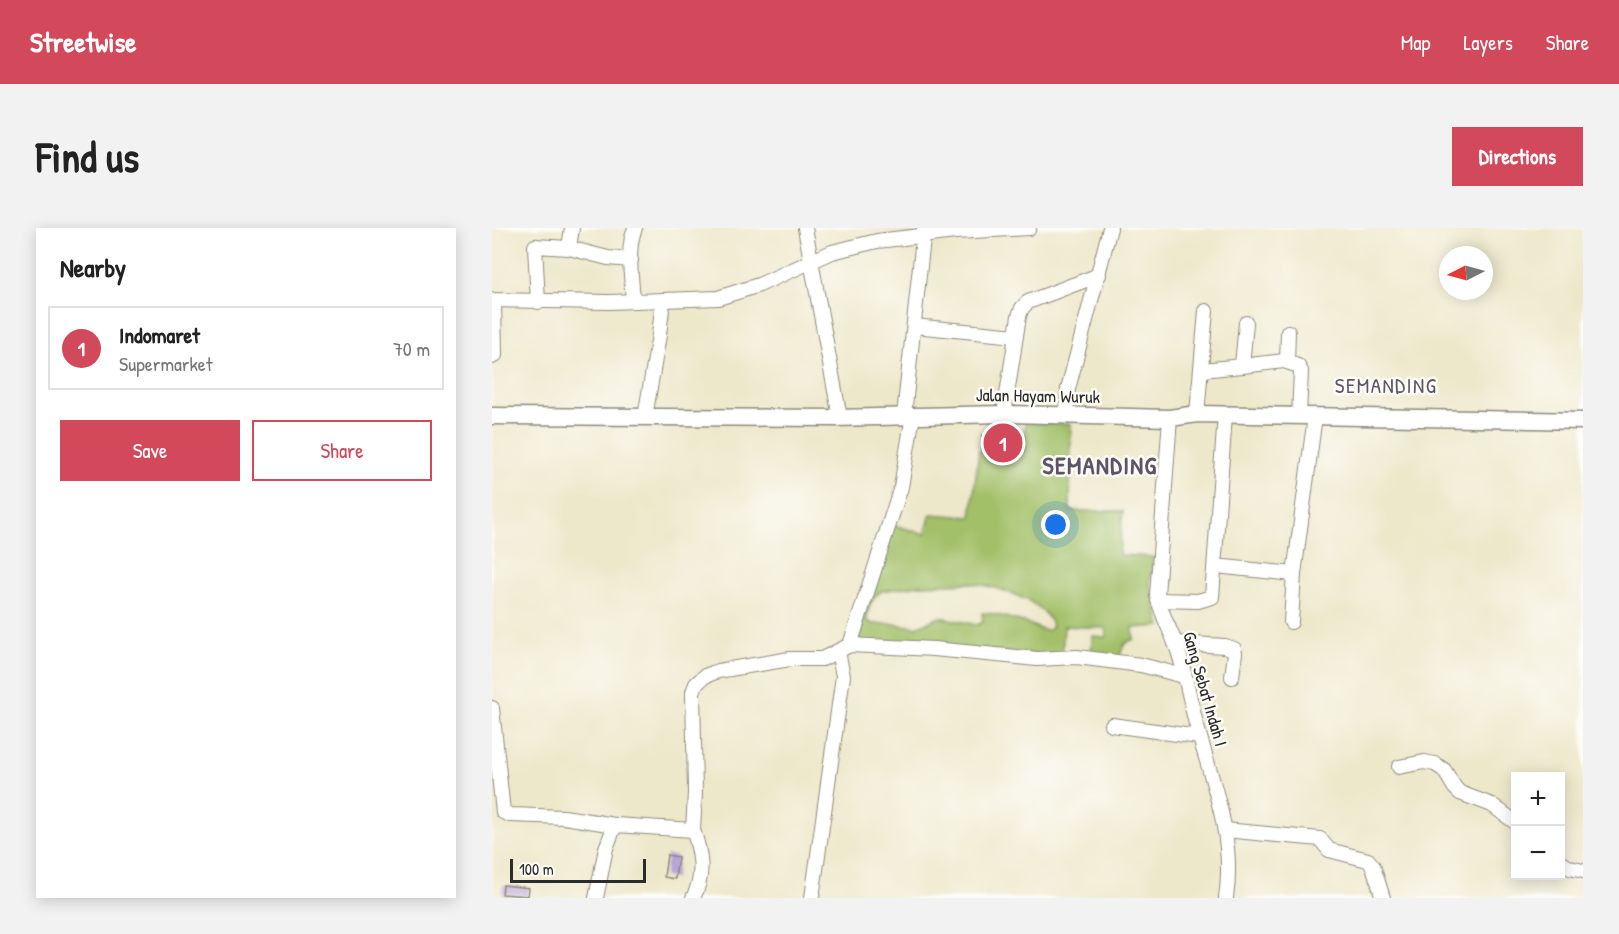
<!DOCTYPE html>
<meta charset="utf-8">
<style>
:root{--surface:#fff;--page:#f2f2f2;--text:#222;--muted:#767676;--line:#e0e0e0;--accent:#d1495b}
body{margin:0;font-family:"Patrick Hand",sans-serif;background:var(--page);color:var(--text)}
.controls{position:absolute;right:18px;bottom:18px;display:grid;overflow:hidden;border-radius:0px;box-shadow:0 3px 15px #0003}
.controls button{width:54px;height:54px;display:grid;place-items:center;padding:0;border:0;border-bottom:2px solid var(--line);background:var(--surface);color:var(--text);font:30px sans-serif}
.compass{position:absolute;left:947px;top:18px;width:54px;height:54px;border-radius:50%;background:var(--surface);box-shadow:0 3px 15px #0003;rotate:264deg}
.scale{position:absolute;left:18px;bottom:15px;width:136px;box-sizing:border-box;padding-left:6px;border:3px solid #2b2b2b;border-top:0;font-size:16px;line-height:21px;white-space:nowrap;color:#2b2b2b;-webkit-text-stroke:4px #fdfcf7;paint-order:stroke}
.you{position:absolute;left:564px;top:297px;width:21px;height:21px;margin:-15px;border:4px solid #fff;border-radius:50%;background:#1a73e8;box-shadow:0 0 0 9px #1a73e833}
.badge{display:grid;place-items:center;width:39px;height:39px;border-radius:50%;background:var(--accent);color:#fff;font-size:20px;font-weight:700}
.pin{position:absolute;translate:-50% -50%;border:3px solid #fff;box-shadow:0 2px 6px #0006}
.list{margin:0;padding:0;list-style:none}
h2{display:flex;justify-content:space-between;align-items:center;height:78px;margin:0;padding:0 24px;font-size:26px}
h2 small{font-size:20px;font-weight:400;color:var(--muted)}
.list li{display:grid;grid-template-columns:39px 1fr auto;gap:18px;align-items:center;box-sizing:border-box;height:84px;margin:0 12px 12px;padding:0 12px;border:2px solid var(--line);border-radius:0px}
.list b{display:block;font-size:22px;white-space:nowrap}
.list p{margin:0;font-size:20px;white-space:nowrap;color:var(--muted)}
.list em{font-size:20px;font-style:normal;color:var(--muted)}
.actions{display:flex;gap:12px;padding:18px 24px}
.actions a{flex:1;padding:14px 0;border:2px solid var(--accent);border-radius:0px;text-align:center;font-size:21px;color:var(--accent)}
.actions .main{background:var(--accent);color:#fff}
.map{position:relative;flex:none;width:1091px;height:670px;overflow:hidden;border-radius:0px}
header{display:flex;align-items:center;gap:36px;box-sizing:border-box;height:84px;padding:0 30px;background:var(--accent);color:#fff}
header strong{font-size:28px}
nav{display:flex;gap:33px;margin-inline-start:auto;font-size:21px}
.intro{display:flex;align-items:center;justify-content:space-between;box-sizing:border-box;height:144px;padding:0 36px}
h1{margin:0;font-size:42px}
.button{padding:15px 27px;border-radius:0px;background:var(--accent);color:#fff;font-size:21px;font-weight:700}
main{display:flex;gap:36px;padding:0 36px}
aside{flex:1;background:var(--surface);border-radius:0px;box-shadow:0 3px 15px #0003}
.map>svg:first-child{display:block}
.green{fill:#a2c067;stroke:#667649;stroke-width:1.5;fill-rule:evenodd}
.building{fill:#b8a3d8}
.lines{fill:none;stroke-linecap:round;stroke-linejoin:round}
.minor-casing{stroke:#8c8a7b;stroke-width:16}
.major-casing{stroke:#8c8a7b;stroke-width:19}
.minor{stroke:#fff;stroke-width:14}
.major{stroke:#fff;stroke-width:16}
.labels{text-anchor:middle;stroke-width:5;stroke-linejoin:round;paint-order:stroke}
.street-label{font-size:18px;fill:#2b2b2b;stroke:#fdfcf7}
.quarter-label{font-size:21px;letter-spacing:1.5px;fill:#5c5568;stroke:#fdfcf7}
.district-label{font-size:24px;font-weight:bold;letter-spacing:1.5px;fill:#5c5568;stroke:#fdfcf7}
</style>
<header>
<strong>Streetwise</strong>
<nav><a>Map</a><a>Layers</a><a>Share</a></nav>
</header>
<div class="intro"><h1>Find us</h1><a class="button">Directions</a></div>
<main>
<aside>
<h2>Nearby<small></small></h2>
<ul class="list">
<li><span class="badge">1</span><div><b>Indomaret</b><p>Supermarket</p></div><em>70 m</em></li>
</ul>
<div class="actions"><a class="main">Save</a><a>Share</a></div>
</aside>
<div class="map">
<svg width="1091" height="670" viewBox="0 0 1091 670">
<rect width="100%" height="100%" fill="#fdfcf7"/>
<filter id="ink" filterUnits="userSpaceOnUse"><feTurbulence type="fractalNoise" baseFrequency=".0167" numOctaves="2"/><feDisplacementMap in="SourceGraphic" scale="12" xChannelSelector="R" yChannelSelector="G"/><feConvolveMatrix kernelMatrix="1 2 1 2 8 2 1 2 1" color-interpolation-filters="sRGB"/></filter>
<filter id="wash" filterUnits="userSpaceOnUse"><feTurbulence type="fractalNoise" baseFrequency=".008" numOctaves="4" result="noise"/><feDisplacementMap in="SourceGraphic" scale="24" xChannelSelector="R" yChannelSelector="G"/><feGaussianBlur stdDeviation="1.35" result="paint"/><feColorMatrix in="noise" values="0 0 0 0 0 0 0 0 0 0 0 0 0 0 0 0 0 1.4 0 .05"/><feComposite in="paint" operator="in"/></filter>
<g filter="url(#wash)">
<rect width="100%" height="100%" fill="#eee8cb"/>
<path class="green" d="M533,195L579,196L578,283H631L627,327L661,329L658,355L669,398L641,400L642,411C632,415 630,418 628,429L599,430L600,408L614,409V400L572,398L570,428L363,414L401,297L433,306L439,286L479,289L487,223H532ZM477,355C500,357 554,372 560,398L557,402C548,404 542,397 534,395C524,392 499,384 490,385L491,394L485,397L448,389L424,399L402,396H381L375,393C375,382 380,368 390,363L427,357Z"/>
<g id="blocks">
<g class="building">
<polygon points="490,207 532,208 532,223 490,222"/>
<polygon points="175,627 186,629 183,651 172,649"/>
<polygon points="11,657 37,660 36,668 10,666"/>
</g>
</g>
</g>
<g filter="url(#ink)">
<use href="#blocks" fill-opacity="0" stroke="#8c8a7b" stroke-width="1.5"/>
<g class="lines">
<g class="minor-casing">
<g id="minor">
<polyline points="313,0 348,190"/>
<polyline points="77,20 116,30 139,32"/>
<polyline points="0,72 117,74 226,70 267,57 340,24 385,13 463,4 537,0"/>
<path d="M141,73C140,51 134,21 143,0"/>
<polyline points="46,74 43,18 77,20 80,0"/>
<polyline points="422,98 524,108"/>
<polyline points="0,129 3,127 2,73"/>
<polyline points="795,134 796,104"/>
<polyline points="750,138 792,133 806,138 809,143 807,187"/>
<polyline points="710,142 750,138 754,95"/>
<polyline points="512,186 527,88 530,80 536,74 607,47"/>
<polyline points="705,186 714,83"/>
<polyline points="412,187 432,1"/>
<polyline points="574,187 576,161 618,0"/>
<polyline points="153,189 167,107 171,72"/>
<path d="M678,190L665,367C669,387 680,404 686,423C694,447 698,474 705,499C721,557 743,609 734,670"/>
<polyline points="723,338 802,346"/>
<polyline points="666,372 706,373 720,369 733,187"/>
<polyline points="799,394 802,346 823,188"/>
<polyline points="683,415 733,418 742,421 743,425 740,449"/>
<polyline points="358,417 409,259 421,187"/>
<polyline points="0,480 11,584 18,587 72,589 123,597"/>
<polyline points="620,497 707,509"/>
<polyline points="907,539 932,534 943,536 952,542 963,560 968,565 1000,577 1023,594"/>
<path d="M201,602C209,625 213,647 201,670"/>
<polyline points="733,602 828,611 837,622 876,632 881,638 891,670"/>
<polyline points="1068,634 1078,640 1091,643"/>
<polyline points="104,670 114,620 123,597 201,602 203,565 201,464 204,456 213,448 226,443 298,431 330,431 358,417 442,421 545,431 585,429 649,437 692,448"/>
<polyline points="320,670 351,448 346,423"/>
</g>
</g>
<g class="major-casing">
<polyline id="major" points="0,188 342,190 512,186 678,190 705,186 1091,193"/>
</g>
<use href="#minor" class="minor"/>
<use href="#major" class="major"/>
</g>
</g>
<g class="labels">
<g class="street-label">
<text transform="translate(546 168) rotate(1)" y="6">Jalan Hayam Wuruk</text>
<text transform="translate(713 461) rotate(74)" y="6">Gang Sebat Indah I</text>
</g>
<g class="quarter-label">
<text x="894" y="165">SEMANDING</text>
</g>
<g class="district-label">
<text x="608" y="246">SEMANDING</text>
</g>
</g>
</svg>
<div class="controls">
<button>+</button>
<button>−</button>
</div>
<svg class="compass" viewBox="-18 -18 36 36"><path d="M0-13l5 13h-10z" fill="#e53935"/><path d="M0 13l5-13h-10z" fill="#767676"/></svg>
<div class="scale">100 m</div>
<div class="you"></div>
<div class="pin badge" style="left:511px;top:215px">1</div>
</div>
</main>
